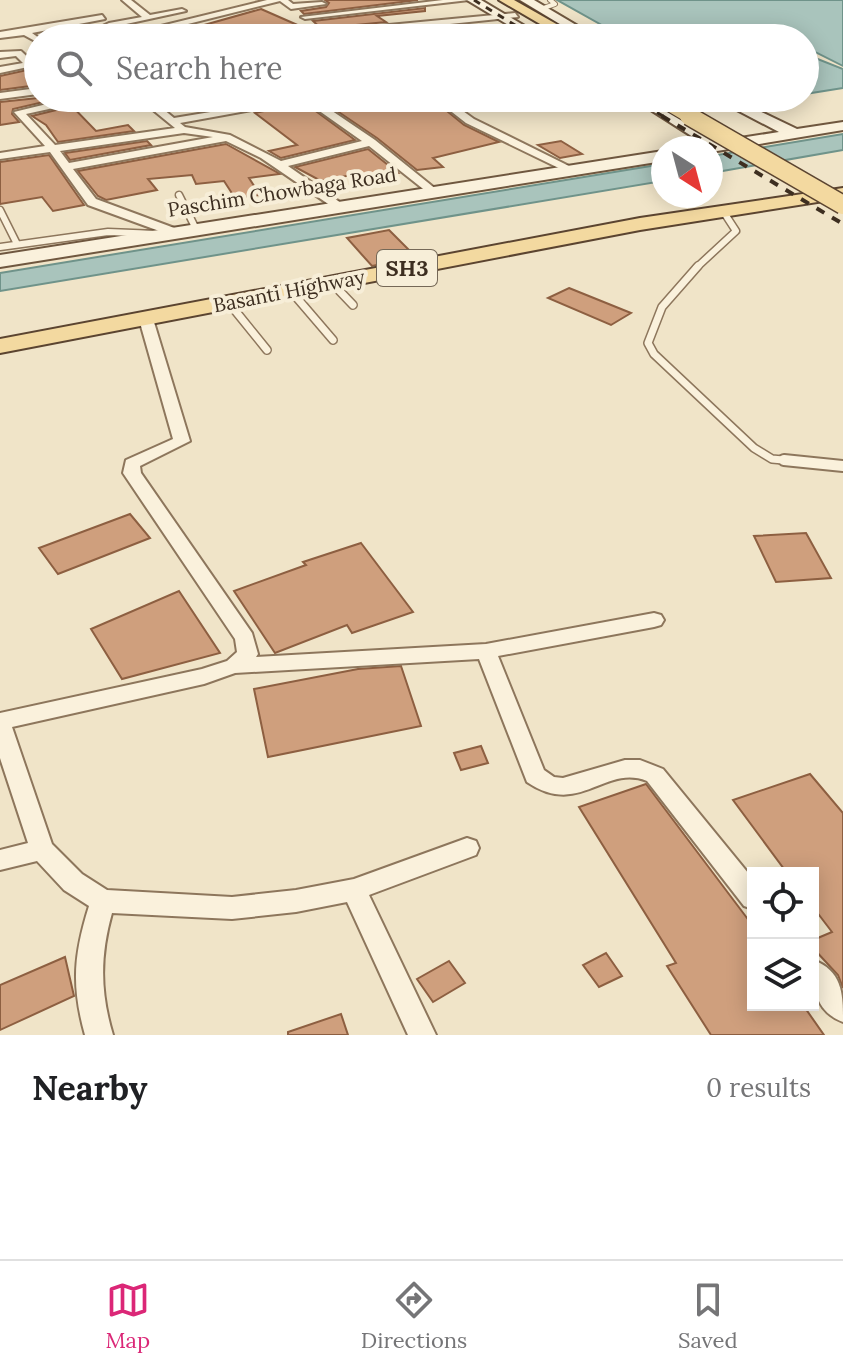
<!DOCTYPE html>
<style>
:root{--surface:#fff;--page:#f6f6f6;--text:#202124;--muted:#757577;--line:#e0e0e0;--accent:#db2777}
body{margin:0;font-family:Lora,serif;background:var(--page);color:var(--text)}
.controls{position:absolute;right:24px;bottom:24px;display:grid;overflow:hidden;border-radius:0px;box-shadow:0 4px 20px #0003}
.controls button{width:72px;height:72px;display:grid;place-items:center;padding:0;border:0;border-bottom:2px solid var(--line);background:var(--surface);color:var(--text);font:40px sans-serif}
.compass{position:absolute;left:651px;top:136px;width:72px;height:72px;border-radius:50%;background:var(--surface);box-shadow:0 4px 20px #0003;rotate:144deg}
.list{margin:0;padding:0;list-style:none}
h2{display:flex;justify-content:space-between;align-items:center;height:104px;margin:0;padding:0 32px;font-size:34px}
h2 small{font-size:26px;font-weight:400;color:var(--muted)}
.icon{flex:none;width:44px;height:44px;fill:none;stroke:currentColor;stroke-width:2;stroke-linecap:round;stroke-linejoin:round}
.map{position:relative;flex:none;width:843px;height:1035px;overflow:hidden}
.search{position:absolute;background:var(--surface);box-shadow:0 4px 20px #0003;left:24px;right:24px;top:24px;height:88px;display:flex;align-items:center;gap:20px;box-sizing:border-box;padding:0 28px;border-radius:44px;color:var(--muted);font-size:30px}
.sheet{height:224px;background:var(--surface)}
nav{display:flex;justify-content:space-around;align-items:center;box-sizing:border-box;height:112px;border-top:2px solid var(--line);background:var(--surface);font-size:22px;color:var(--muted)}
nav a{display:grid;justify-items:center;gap:4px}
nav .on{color:var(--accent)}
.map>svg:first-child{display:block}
.water{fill:#a9c4bc;stroke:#6f938a;stroke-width:2}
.building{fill:#cf9f7d;stroke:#8d5f41;stroke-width:2}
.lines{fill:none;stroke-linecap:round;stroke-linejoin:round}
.street-tunnel{stroke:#ccc0a6;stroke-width:9;stroke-dasharray:9 4;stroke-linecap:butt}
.lane-far3-casing{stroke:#8d765c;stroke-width:6}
.lane-far2-casing{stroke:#8d765c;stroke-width:9}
.lane-far1-casing{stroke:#8d765c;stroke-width:10}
.lane-casing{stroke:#8d765c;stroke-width:14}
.street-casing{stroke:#8d765c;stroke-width:4}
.secondary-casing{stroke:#6f573f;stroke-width:4}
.primary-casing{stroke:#5b4430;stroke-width:4}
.lane-far3{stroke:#faf1dc;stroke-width:4}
.lane-far2{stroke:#faf1dc;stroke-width:6}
.lane-far1{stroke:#faf1dc;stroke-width:7}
.lane{stroke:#faf1dc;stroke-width:10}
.street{fill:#faf1dc;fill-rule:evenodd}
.secondary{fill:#faf1dc;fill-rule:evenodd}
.primary{fill:#f3d9a0;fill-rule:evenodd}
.rail-far1{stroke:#3d2e20;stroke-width:3;stroke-dasharray:7 7;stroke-linecap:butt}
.rail{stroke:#3d2e20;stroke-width:4;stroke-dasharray:9 9;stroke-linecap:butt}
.primary-bridge-far1-casing{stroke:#5b4430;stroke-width:16;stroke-linecap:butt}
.primary-bridge-casing{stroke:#5b4430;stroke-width:21;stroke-linecap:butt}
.primary-bridge-far1{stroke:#f3d9a0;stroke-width:14}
.primary-bridge{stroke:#f3d9a0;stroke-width:18}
.labels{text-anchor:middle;stroke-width:8;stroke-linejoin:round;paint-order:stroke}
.far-street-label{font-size:20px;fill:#3d2e20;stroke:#f7eed8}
.shield{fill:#f7eed8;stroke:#756857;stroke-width:2}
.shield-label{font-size:22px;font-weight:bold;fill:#3d2e20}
</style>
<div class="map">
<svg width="843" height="1035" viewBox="0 0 843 1035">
<rect width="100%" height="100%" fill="#f0e4c8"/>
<g class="water">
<polygon points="557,0 843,0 843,66 805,47 805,38 673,38 656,30 616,33"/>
<polygon points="805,54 843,69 843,88 805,94"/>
<polygon points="843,134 843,150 711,173 711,156"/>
<polygon points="663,164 663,181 0,291 0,273"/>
</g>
<g class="building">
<polygon points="325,0 418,0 304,14 301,11 326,7 329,3"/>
<polygon points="425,8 425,11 377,16 386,22 336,27 324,31 313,21"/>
<polygon points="261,9 318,34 312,38 284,38 284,28 220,36 208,26 197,27"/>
<polygon points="27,70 38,78 38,85 0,90 0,76"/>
<polygon points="38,98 48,98 48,101 13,109 12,114 19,122 0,125 0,102"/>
<polygon points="64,98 96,131 128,125 134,131 58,142 46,125 32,116 60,109 66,104"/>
<polygon points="236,98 298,98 355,140 281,158 269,151 297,145 255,113 278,108 279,99 243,104"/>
<polygon points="318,98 378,98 387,102 431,98 464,125 499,142 433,158 443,167 417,170 377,138"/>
<polygon points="147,141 151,145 70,160 65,153"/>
<polygon points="561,141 582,154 560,158 538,145"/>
<polygon points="226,144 280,174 249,178 260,195 235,198 224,181 196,184 192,175 148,179 157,190 106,200 98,196 78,171"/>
<polygon points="368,149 398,173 355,178 351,175 321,181 295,167"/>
<polygon points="49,155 84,205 53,211 42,197 0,204 0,162"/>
<polygon points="389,230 416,257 372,266 347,238"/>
<polygon points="569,288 631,313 611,325 548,298"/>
<polygon points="130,514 150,538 58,574 39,548"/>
<polygon points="806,533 831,578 776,582 754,536"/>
<polygon points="361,543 413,612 352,633 347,625 275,653 234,591 306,565 303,562"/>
<polygon points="179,591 220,653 122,679 91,629"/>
<polygon points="401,666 421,726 268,757 254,689 358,669"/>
<polygon points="481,746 488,763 461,770 454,753"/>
<polygon points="810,774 843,813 843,988 838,975 813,948 813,940 832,932 813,907 813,873 787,873 733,800"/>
<polygon points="646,784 753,926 753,1005 803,1005 824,1035 711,1035 667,966 676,963 579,807"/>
<polygon points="606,953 622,976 599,987 583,965"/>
<polygon points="65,957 74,996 0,1030 0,985"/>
<polygon points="449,961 465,983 433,1002 417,979"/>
<polygon points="341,1014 348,1035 288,1035 288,1032"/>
</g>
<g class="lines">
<polyline class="street-tunnel" points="265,98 274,103 306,98"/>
<g class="lane-far3-casing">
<g id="lane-far3">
<polyline points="541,9 555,4 550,0"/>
<polyline points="594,38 609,38"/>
</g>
</g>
<g class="lane-far2-casing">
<g id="lane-far2">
<polyline points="179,195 196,229"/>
<polyline points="0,210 17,244"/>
<polyline points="0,247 108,232 158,234"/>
<polyline points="696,268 736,231 723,211"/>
</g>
</g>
<g class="lane-far1-casing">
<g id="lane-far1">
<polyline points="698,266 662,307 648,343 654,354 754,448 772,459 805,462"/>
<polyline points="332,283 353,305"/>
<polyline points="291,291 333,340"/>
<polyline points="229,303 267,350"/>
</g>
</g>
<g class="lane-casing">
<polyline id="lane" points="784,460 843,466"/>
</g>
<g class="street-casing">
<g id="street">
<polygon points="122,0 131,0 150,15 182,9 186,11 117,26 124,35 267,0 288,0 293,4 322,2 326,4 291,9 280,1 132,38 118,38 112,30 89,38 77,38 109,23 142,17"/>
<polygon points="443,0 469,0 305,19 301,17"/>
<polygon points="515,13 518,17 315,38 336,30"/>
<polygon points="102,15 105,19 32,33 39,38 35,41 24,35 0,38 0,32"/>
<polygon points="21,51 38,67 38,75 28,67 0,73 0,67 23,63 16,56 0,58 0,52"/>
<polygon points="38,88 38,94 0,99 0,93"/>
<path d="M51,98H61L63,103L58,107L26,114L55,145L175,128L153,110L154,98H164L163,109L174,118L277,101V105L274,106L180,123L185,127L230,135L281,161L362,141L301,98H313L375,140L437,190L427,192L369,146L288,166L341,203L343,206L337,210L261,158L226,141L73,169L96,199L177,229L179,232L173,236L88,205L50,152L0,159V153L45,146L14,112L51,103ZM184,133L213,137L69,163L60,151Z"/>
<polygon points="434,98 445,98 474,119 577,170 567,172 466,123"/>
<path d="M146,315L153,319L190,441L140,466L141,473L252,633L258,654L256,657L486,644L654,613L661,615L664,620L661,625L654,627L498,656L544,770L554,777L563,778L625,760H640L663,769L753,879V909L744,906L647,781C604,764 580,818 527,782L479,659L235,673L204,684L12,727L52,844L82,874L107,890L232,897L296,890L354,879L467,838L476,841L479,848L476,855L369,895L436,1035H408L347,902L296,912L232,919L112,913C100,956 100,992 113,1035H85C71,985 74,954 89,906L64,890L37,861L0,870V850L28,843L0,758V713L202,669L227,661L237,652L235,639L123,473L126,460L173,439L139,319Z"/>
<path d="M813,960C843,971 843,995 843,1022C814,1011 813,986 813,960Z"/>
</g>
</g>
<g class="secondary-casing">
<g id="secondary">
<polygon points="467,0 481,0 545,38 530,38"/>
<polygon points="520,0 534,0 598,38 583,38"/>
<polygon points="632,98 649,98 721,141 779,132 714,98 732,98 797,129 843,122 843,130 711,152 711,148 699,148 704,144"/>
<polygon points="663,151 663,161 0,267 0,255"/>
</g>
</g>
<g class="primary-casing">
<g id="primary">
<polygon points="499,0 514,0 581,38 564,38"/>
<polygon points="843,188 843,198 640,230 0,353 0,339 640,218"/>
</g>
</g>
<use href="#lane-far3" class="lane-far3"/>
<use href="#lane-far2" class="lane-far2"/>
<use href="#lane-far1" class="lane-far1"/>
<use href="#lane" class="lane"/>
<use href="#street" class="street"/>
<use href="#secondary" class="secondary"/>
<use href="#primary" class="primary"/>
<g class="rail-far1">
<polyline points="474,0 536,38"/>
<polyline points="633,98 666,118"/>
</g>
<polyline class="rail" points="662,116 843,224"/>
<g class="primary-bridge-far1-casing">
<polyline id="primary-bridge-far1" points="659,98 693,118"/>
</g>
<g class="primary-bridge-casing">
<polyline id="primary-bridge" points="689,116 843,205"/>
</g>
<use href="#primary-bridge-far1" class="primary-bridge-far1"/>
<use href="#primary-bridge" class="primary-bridge"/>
</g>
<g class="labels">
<g class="far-street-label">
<text transform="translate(282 192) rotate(-9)" y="7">Paschim Chowbaga Road</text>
<text transform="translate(289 291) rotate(-11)" y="7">Basanti Highway</text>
</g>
<rect class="shield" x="377" y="250" width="60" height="36" rx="6"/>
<g class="shield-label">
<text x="407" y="276">SH3</text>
</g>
</g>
</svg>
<div class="controls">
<button><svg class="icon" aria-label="locate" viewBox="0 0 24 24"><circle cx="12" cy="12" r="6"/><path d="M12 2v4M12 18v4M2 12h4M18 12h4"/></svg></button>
<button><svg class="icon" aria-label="layers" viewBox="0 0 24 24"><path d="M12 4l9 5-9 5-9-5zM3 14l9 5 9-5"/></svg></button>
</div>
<svg class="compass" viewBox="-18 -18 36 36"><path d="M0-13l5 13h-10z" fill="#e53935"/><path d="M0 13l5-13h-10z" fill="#757577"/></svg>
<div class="search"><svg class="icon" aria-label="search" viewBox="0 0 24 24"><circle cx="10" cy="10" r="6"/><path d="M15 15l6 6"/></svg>Search here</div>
</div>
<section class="sheet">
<h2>Nearby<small>0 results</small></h2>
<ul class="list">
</ul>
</section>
<nav>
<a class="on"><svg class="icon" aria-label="map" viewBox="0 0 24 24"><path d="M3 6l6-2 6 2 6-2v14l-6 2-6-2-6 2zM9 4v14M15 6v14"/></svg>Map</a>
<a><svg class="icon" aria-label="directions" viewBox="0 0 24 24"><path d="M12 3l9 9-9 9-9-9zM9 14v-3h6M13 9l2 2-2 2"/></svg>Directions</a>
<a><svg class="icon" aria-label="saved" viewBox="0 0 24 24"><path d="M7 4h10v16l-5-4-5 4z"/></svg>Saved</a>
</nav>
